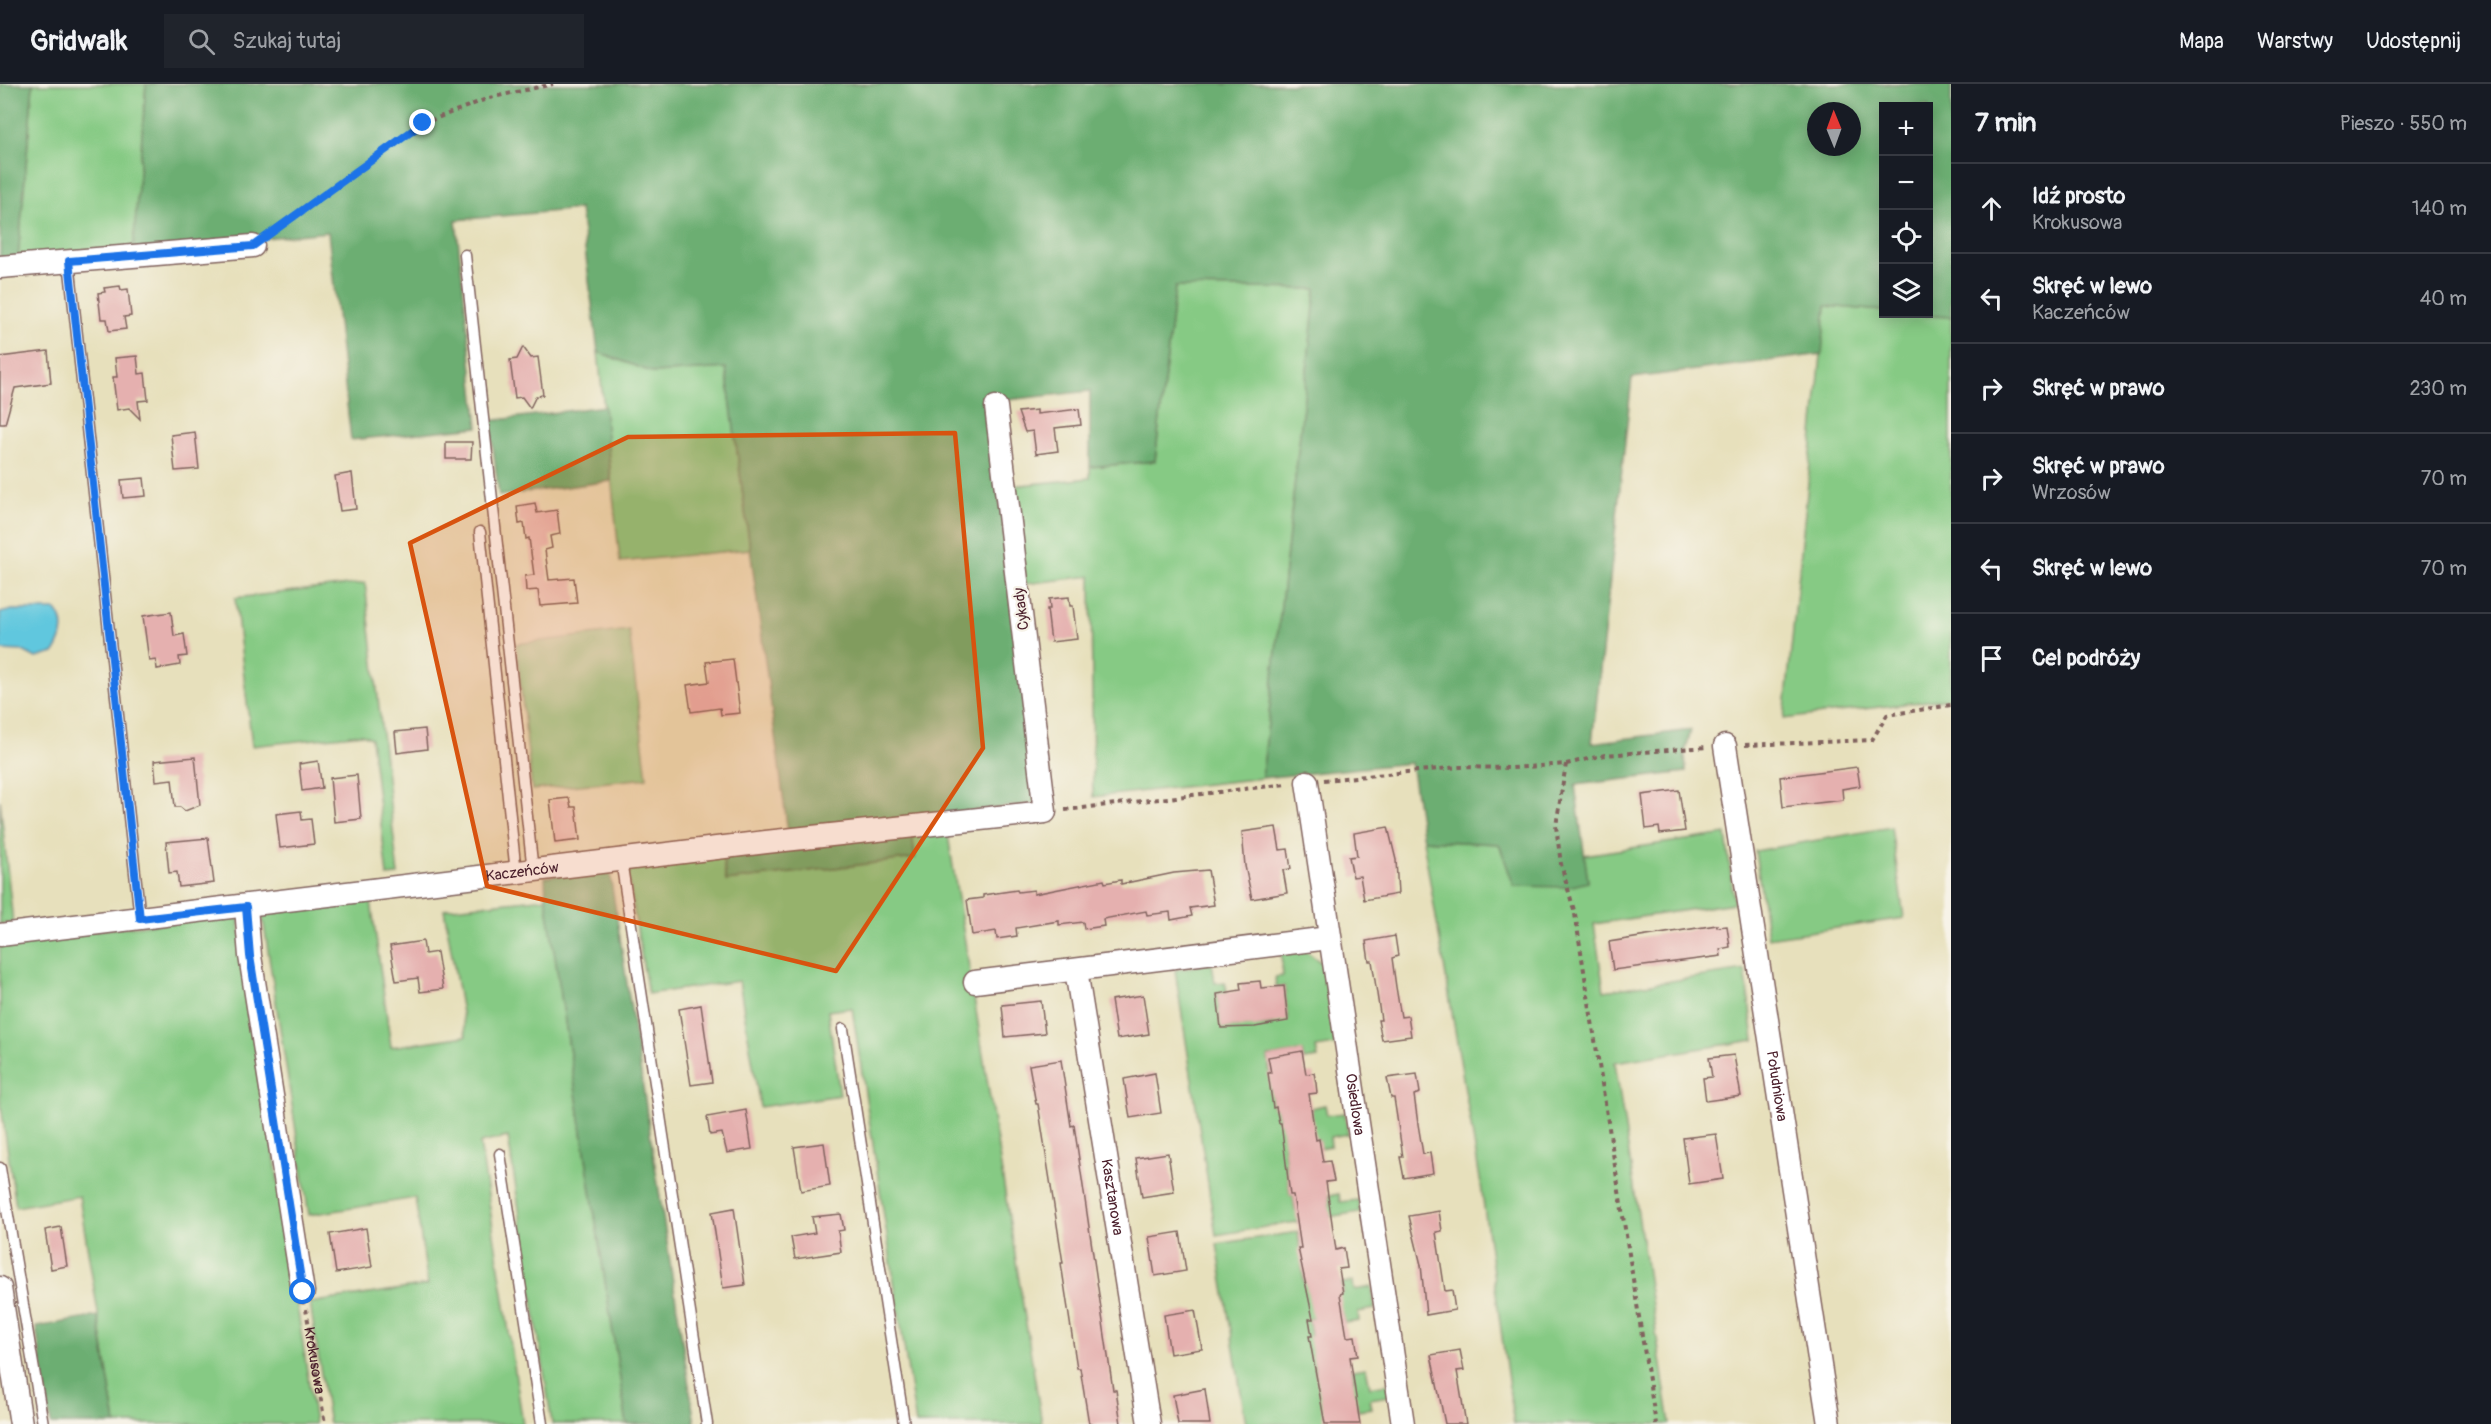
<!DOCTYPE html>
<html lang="pl">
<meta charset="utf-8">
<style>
:root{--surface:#171b24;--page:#20242c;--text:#f1f3f6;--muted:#9ea1a6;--line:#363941}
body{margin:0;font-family:Pangolin,sans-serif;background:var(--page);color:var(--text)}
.controls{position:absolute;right:18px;top:18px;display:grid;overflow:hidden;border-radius:0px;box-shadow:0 3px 15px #0003}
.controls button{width:54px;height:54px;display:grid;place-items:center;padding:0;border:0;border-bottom:2px solid var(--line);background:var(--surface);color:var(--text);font:30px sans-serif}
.compass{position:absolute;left:1807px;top:18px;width:54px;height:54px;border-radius:50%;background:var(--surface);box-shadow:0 3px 15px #0003;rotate:359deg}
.stop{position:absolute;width:18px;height:18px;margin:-14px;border:4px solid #1a73e8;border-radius:50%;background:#fff}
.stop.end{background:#1a73e8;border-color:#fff;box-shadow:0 2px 6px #0008}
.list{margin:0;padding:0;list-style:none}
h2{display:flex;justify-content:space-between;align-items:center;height:78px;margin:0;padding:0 24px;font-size:26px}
h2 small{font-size:20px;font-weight:400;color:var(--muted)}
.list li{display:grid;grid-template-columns:39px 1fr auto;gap:18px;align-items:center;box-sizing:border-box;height:90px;padding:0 24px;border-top:2px solid var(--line)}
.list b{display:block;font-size:22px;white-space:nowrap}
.list p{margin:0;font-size:20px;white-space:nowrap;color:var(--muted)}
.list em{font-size:20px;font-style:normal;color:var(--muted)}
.icon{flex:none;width:33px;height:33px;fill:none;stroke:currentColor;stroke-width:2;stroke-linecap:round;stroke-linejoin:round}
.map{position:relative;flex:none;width:1951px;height:1340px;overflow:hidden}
header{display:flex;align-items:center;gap:36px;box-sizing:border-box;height:84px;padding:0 30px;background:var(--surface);border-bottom:2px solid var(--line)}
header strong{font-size:28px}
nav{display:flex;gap:33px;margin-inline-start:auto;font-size:21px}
.search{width:420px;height:54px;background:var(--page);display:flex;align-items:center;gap:15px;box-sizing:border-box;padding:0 21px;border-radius:0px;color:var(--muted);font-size:22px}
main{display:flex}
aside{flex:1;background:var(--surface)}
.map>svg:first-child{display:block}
.green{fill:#86ca84;stroke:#687458;stroke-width:1.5}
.forest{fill:#6cae72;stroke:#5b664e;stroke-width:1.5;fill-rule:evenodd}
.water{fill:#61c7de;stroke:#567384;stroke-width:1.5}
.building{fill:#e5b0af}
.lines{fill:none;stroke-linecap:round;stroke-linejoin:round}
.lane-casing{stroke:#81635e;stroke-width:13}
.street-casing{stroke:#81635e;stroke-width:25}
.path{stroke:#81635e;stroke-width:4;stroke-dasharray:4.5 4.5;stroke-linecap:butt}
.lane{stroke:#fff;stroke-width:10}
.street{stroke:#fff;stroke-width:22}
.route{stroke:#1a73e8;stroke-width:8}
.marked{fill:#d8530f;fill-opacity:0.2;stroke:#d8530f;stroke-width:4.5;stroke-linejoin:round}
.labels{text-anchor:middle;stroke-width:4.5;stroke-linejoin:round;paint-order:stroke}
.street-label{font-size:15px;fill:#4a1f2b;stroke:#f7f3e8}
</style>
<header>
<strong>Gridwalk</strong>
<div class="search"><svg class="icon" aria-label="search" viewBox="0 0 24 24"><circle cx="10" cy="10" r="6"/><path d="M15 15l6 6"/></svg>Szukaj tutaj</div>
<nav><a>Mapa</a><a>Warstwy</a><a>Udostępnij</a></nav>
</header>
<main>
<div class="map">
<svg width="1951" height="1340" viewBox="0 0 1951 1340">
<rect width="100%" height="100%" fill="#f7f3e8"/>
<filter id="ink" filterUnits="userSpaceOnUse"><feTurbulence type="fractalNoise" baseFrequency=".0167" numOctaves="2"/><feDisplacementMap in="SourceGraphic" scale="12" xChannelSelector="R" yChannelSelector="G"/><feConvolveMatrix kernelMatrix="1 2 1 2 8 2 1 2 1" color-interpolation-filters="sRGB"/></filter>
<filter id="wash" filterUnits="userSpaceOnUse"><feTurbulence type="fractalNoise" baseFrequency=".008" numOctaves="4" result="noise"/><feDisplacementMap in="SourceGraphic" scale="24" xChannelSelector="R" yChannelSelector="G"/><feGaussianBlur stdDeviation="1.35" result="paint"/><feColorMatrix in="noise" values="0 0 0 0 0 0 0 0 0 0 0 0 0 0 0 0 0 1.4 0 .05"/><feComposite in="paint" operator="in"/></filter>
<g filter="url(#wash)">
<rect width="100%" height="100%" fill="#e7e0bc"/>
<g class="green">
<polygon points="33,0 146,0 133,167 18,174"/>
<polygon points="1175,203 1316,205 1262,694 1093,713 1091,492 1025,500 1012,402 1090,394 1090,383 1155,377"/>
<polygon points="1826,222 1883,227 1884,230 1951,233 1951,614 1784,635"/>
<polygon points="598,268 654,289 726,284 750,465 620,478"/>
<polygon points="365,499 398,791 387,792 371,654 362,650 252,662 235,514"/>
<polygon points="629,546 647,694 532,706 516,560"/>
<polygon points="0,716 13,839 0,840"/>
<polygon points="1891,743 1904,834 1768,854 1755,767"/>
<polygon points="947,745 1042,1340 916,1340 852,924 828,927 840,1011 760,1023 739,897 648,910 626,780 722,768 726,797 915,774 912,749"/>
<polygon points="1726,750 1734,819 1594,840 1604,907 1745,886 1754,956 1615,978 1670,1340 1514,1340 1481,1101 1423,756 1499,760 1588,798 1584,771"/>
<polygon points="546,814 627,1340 552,1340 508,1053 480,1059 523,1340 329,1340 310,1219 428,1201 415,1114 309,1131 262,828 371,817 391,963 466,952 444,825"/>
<polygon points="238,831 315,1340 116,1340 79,1112 16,1123 0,1015 0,857"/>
<polygon points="1306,867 1323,880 1335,961 1316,964 1318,974 1304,976 1302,967 1268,973 1273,1023 1276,1023 1279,1039 1312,1034 1311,1024 1325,1021 1327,1031 1345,1029 1348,1050 1330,1053 1331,1062 1320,1064 1318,1055 1284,1061 1290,1111 1293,1111 1295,1127 1329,1122 1328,1112 1339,1110 1340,1118 1358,1116 1360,1128 1216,1151 1175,886 1212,879 1215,899 1225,898 1227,908 1217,910 1222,944 1272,941 1272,938 1288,936 1284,902 1276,903 1275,893 1283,892 1281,870"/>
<polygon points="1298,1148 1304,1198 1343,1209 1342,1199 1353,1198 1354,1206 1372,1203 1375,1225 1358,1228 1359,1237 1345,1239 1343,1230 1309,1235 1315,1286 1320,1302 1354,1296 1353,1286 1366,1284 1370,1303 1387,1300 1389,1312 1370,1315 1372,1324 1358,1326 1356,1317 1323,1340 1246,1340 1217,1160"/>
</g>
<g class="forest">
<polygon points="0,0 33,0 18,174 0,175"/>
<path d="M146,0H1951V233L1909,230H1928V22H1884L1883,227L1826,222L1822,270L1632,294L1592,659L1691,646L1685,669L1686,688L1575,701L1588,798L1568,803L1514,802L1499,760L1423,756L1411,679L1262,694L1316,205L1175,203L1155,377L1090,383V307L987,318L1039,719L788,749L726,284L654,289L598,268L580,125L456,136L478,343L351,356L328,148L133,167ZM1816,27H1852V63H1816Z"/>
<polygon points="604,322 611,397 499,412 490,337"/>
<polygon points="912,749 915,774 726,797 722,768"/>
<polygon points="609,783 695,1340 627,1340 546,814 545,793"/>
<polygon points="98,1232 116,1340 51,1340 36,1243"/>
</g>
<path class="water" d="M12,526H56C67,539 63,555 54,569L36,574L23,567L0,566V529Z"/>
<g id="blocks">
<g class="building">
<polygon points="120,202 121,206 128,205 131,232 124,233 126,245 109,247 107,235 101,235 98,209 105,208 104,204"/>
<polygon points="523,263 531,274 538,273 543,311 536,312 530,324 522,313 515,314 510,276 517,275"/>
<polygon points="48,267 51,299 15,304 5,340 0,340 0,273"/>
<polygon points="137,272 139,290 145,289 148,316 138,317 140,335 129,324 117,326 113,293 117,293 115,274"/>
<polygon points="1079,325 1081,341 1055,344 1058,367 1036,370 1033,347 1025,348 1018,328 1037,326 1037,330"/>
<polygon points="195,348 199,385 175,387 171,351"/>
<polygon points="446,358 472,358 471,375 446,375"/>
<polygon points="352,389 356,425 340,427 335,392"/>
<polygon points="144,394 146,412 123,414 121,396"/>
<polygon points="535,419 537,429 557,426 560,450 550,452 552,464 545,466 549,496 574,494 577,519 540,522 538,506 526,507 525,492 534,491 529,454 526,455 524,439 519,440 517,422"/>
<polygon points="1069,513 1070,522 1073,522 1077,555 1051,558 1047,525 1050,525 1049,515"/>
<polygon points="171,528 174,552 184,550 187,572 179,573 180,581 157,585 156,576 149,577 143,532"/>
<polygon points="733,575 740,629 721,631 720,624 691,628 687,601 709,598 706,578"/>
<polygon points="425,645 427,665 397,669 395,648"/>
<polygon points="195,673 200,721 185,727 180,723 175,723 172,695 156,697 154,677"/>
<polygon points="318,677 322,704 302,707 299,680"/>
<polygon points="1857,683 1860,702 1842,705 1843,716 1783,723 1780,693"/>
<polygon points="357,691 361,735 334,738 330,694"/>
<polygon points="1679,706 1685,747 1660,750 1659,743 1646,745 1642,711"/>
<polygon points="569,714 571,723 576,723 580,756 555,759 550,716"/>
<polygon points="301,727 302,736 311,735 314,760 280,764 276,730"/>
<polygon points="1276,743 1280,766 1288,765 1291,785 1283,786 1287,809 1252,815 1245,782 1242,748"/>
<polygon points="1388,743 1396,776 1398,810 1364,816 1360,792 1353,793 1349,773 1357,772 1354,749"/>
<polygon points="208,754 214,799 179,803 177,788 169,789 166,758"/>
<polygon points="1208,786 1214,821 1190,824 1192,832 1171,836 1170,828 1147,831 1146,827 1103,835 1104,842 1084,845 1083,838 1059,841 1059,837 1016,844 1017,852 997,855 996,847 972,851 967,816 983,814 983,811 1017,806 1018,808 1034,806 1034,810 1104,796 1105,799 1121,796 1121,800 1174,789"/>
<polygon points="1717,841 1717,843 1727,842 1730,863 1720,865 1721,872 1613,886 1609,858"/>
<polygon points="1395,852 1398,872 1392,874 1396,903 1401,933 1408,932 1411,952 1382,956 1378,936 1381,936 1372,877 1369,877 1366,857"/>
<polygon points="423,857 425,870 437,868 443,905 420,908 418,894 396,897 390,862"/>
<polygon points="1260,897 1261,904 1284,902 1288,937 1255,943 1221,944 1217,910 1241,906 1240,899"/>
<polygon points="1143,911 1149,950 1117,955 1111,916"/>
<polygon points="1041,917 1045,949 1005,953 1002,921"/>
<polygon points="701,921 712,998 691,1001 679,925"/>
<polygon points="1302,967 1306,990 1314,989 1316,999 1317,1009 1309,1010 1316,1056 1319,1055 1323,1078 1330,1077 1334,1097 1326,1098 1336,1166 1344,1164 1347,1184 1339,1185 1343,1209 1340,1210 1347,1253 1355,1252 1358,1272 1350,1273 1360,1340 1325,1340 1309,1252 1312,1252 1309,1235 1313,1235 1298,1164 1301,1164 1293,1111 1290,1111 1281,1039 1279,1039 1276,1023 1273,1024 1268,989 1271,989 1268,973"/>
<polygon points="1734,971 1741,1012 1706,1017 1703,994 1712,993 1709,974"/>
<polygon points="1061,976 1071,1042 1074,1041 1113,1306 1116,1306 1121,1340 1089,1340 1080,1284 1077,1284 1061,1179 1063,1179 1038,1020 1036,1020 1029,981"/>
<polygon points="1155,989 1161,1029 1130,1034 1124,995"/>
<polygon points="1417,990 1420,1009 1414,1011 1418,1040 1423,1070 1430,1069 1433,1089 1404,1094 1400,1073 1403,1073 1394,1014 1391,1014 1387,994"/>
<polygon points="746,1026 752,1065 727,1069 722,1049 710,1051 707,1033"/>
<polygon points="1716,1050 1723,1095 1689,1100 1683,1054"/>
<polygon points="824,1059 830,1102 801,1107 794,1063"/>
<polygon points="1168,1069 1174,1108 1142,1113 1136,1074"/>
<polygon points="734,1124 745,1201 723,1204 712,1128"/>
<polygon points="1439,1127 1442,1147 1436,1148 1445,1207 1452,1206 1455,1226 1426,1231 1421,1181 1409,1132"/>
<polygon points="841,1130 844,1146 838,1147 841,1168 795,1175 791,1153 815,1149 812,1133"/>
<polygon points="61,1143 67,1182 51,1185 45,1146"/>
<polygon points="366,1144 372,1183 336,1189 330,1150"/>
<polygon points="1180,1148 1186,1187 1155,1192 1149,1153"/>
<polygon points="1195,1226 1202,1265 1170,1270 1164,1231"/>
<polygon points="1460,1266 1464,1286 1457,1287 1466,1340 1445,1340 1431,1271"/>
<polygon points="1205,1305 1210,1340 1178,1340 1173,1311"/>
</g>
</g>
</g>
<g filter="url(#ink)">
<use href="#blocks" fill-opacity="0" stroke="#81635e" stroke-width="1.5"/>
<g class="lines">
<g class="lane-casing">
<g id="lane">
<polyline points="465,171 533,787"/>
<polyline points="69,177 140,835"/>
<polyline points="480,448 516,789"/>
<polyline points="621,776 707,1340"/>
<polyline points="843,945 904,1340"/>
<polyline points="500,1070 542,1340"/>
<polyline points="0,1084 43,1340"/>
</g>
</g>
<g class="street-casing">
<g id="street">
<polyline points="0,183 253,162"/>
<path id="s2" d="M1725,662L1829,1340"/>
<path id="s3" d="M1307,698L1403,1340"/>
<polyline points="246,823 250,872 303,1208"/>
<path id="s4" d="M0,851L766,758L1045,728L996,323"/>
<path id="s5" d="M1076,886L1149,1340"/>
<polyline points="975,898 1329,854"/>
<polyline points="0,1204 21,1340"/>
</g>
</g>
<g class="path">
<polyline points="269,151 424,39 489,14 553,0"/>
<polyline points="1745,661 1872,656 1887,631 1951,621"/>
<polyline points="1566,680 1556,742 1561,780 1575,830 1656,1340"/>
<polyline points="1324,696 1460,683 1512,684 1566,680 1605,671 1707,663"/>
<polyline points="1065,726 1287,700"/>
<path id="s1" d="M306,1225L325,1340"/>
</g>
<use href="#lane" class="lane"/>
<use href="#street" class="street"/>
</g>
</g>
<g class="lines" filter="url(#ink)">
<polyline class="route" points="303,1208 250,872 246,823 140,835 69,177 253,162 423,39"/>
</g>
<path class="marked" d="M955,349L983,664L836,887L487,802L410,459L628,353Z"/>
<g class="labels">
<g class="street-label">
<text transform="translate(1021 525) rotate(-97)" y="5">Cykady</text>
<text dy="5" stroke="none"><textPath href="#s4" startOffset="526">Kaczeńców</textPath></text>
<text dy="5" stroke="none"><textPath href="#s2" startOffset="344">Południowa</textPath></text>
<text dy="5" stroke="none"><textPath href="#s3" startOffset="326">Osiedlowa</textPath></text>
<text dy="5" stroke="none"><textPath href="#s5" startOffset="230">Kasztanowa</textPath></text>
<text dy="5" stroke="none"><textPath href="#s1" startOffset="52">Krokusowa</textPath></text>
</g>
</g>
</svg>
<div class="controls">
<button>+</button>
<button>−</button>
<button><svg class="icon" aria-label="locate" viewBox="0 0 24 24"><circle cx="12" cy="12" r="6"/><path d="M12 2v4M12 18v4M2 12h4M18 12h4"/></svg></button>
<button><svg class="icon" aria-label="layers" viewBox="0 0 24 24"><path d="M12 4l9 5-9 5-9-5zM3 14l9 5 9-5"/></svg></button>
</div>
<svg class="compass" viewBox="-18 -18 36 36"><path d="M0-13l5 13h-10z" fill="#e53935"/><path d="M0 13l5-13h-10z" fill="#9ea1a6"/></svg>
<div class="stop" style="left:303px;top:1208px"></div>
<div class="stop end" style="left:423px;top:39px"></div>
</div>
<aside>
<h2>7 min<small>Pieszo · 550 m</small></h2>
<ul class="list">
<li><svg class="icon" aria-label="ahead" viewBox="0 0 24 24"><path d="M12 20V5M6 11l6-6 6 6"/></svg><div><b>Idź prosto</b><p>Krokusowa</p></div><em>140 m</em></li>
<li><svg class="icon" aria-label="left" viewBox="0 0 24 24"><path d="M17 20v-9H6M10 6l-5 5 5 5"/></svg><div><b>Skręć w lewo</b><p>Kaczeńców</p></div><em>40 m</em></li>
<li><svg class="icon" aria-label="right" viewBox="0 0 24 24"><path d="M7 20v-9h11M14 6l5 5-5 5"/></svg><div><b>Skręć w prawo</b></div><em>230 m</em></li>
<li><svg class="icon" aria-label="right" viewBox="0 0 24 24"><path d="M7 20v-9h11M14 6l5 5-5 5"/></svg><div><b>Skręć w prawo</b><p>Wrzosów</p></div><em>70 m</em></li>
<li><svg class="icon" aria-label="left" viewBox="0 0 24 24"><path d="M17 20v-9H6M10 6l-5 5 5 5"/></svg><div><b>Skręć w lewo</b></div><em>70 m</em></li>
<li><svg class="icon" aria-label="arrive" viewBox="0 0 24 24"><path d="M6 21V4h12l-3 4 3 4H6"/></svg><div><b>Cel podróży</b></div></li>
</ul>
</aside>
</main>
